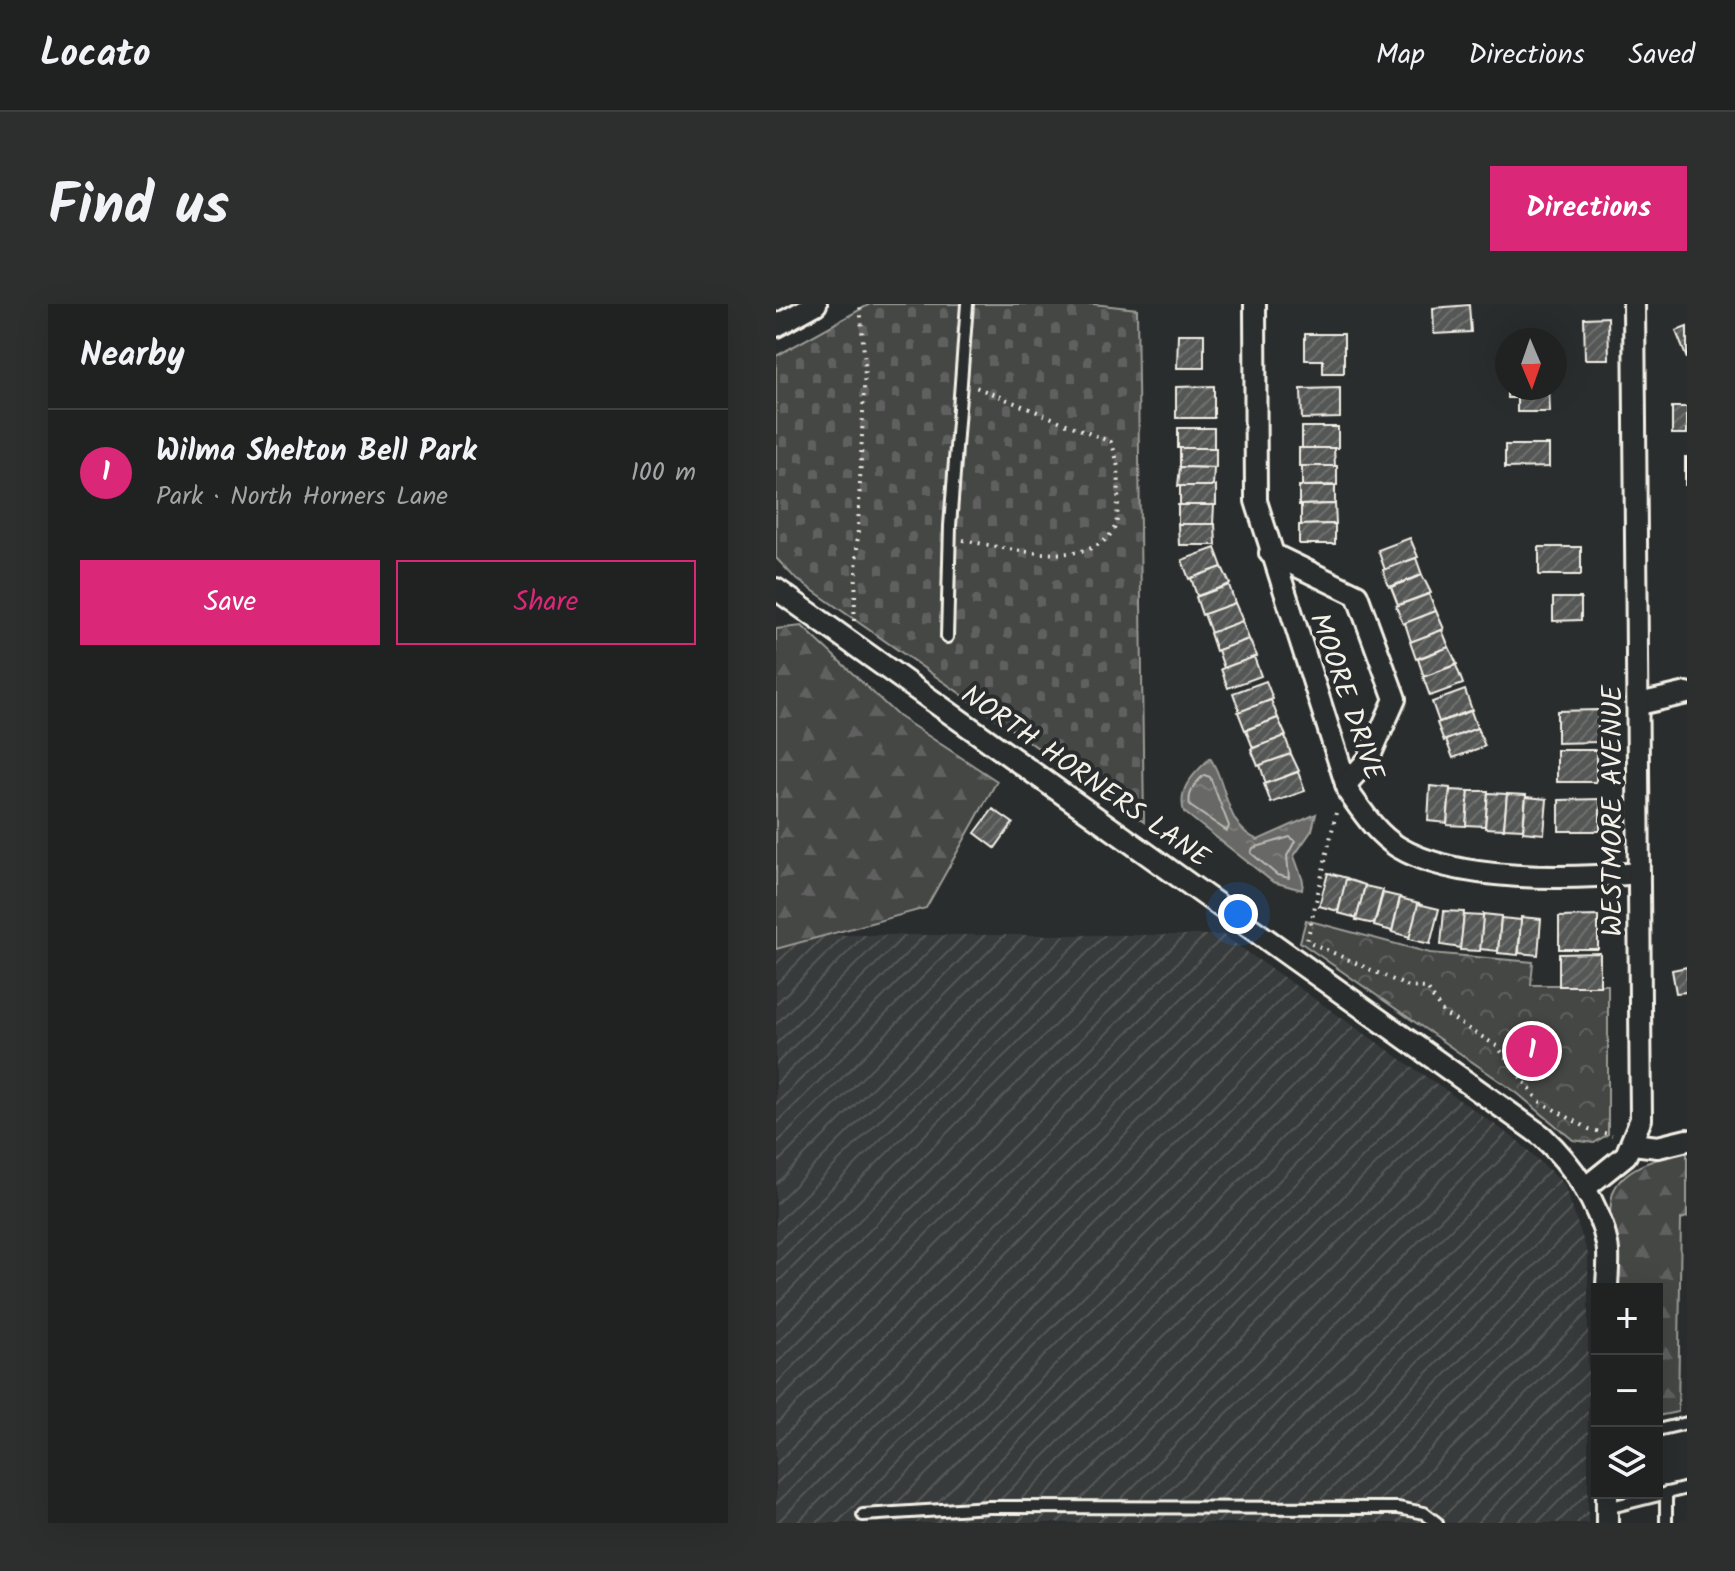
<!DOCTYPE html>
<meta charset="utf-8">
<style>
:root{--surface:#202222;--page:#2d2f2f;--text:#f1f3f6;--muted:#a2a4a5;--line:#3d3f40;--accent:#db2777}
body{margin:0;font-family:Kalam,sans-serif;background:var(--page);color:var(--text)}
.controls{position:absolute;right:24px;bottom:24px;display:grid;overflow:hidden;border-radius:0px;box-shadow:0 8px 32px #0002}
.controls button{width:72px;height:72px;display:grid;place-items:center;padding:0;border:0;border-bottom:2px solid var(--line);background:var(--surface);color:var(--text);font:40px sans-serif}
.compass{position:absolute;left:719px;top:24px;width:72px;height:72px;border-radius:50%;background:var(--surface);box-shadow:0 8px 32px #0002;rotate:178deg}
.you{position:absolute;left:462px;top:610px;width:28px;height:28px;margin:-20px;border:6px solid #fff;border-radius:50%;background:#1a73e8;box-shadow:0 0 0 12px #1a73e833}
.badge{display:grid;place-items:center;width:52px;height:52px;border-radius:50%;background:var(--accent);color:#fff;font-size:26px;font-weight:700}
.pin{position:absolute;translate:-50% -50%;border:4px solid #fff;box-shadow:0 2px 8px #0006}
.list{margin:0;padding:0;list-style:none}
h2{display:flex;justify-content:space-between;align-items:center;height:104px;margin:0;padding:0 32px;font-size:34px}
h2 small{font-size:26px;font-weight:400;color:var(--muted)}
.list li{display:grid;grid-template-columns:52px 1fr auto;gap:24px;align-items:center;box-sizing:border-box;height:128px;padding:0 32px;border-top:2px solid var(--line)}
.list b{display:block;font-size:30px;white-space:nowrap}
.list p{margin:0;font-size:26px;white-space:nowrap;color:var(--muted)}
.list em{font-size:26px;font-style:normal;color:var(--muted)}
.actions{display:flex;gap:16px;padding:24px 32px}
.actions a{flex:1;padding:18px 0;border:2px solid var(--accent);border-radius:0px;text-align:center;font-size:28px;color:var(--accent)}
.actions .main{background:var(--accent);color:#fff}
.icon{flex:none;width:44px;height:44px;fill:none;stroke:currentColor;stroke-width:2;stroke-linecap:round;stroke-linejoin:round}
.map{position:relative;flex:none;width:911px;height:1219px;overflow:hidden;border-radius:0px}
header{display:flex;align-items:center;gap:48px;box-sizing:border-box;height:112px;padding:0 40px;background:var(--surface);border-bottom:2px solid var(--line)}
header strong{font-size:38px}
nav{display:flex;gap:44px;margin-inline-start:auto;font-size:28px}
.intro{display:flex;align-items:center;justify-content:space-between;box-sizing:border-box;height:192px;padding:0 48px}
h1{margin:0;font-size:56px}
.button{padding:20px 36px;border-radius:0px;background:var(--accent);color:#fff;font-size:28px;font-weight:700}
main{display:flex;gap:48px;padding:0 48px}
aside{flex:1;background:var(--surface);border-radius:0px;box-shadow:0 8px 32px #0002}
.map>svg:first-child{display:block}
.industrial{fill:url(#industrial-furrows)}
.forest{fill:url(#forest-firs);stroke:#9c9c96;stroke-width:2}
.cemetery{fill:url(#cemetery-stones);stroke:#9c9c96;stroke-width:2}
.park{fill:url(#park-crowns);stroke:#9c9c96;stroke-width:2}
.water{fill:url(#water-ripples);stroke:#9f9f9a;stroke-width:2}
.lines{fill:none;stroke-linecap:round;stroke-linejoin:round}
.shore{stroke:#bcbab4;stroke-width:2}
.building{fill:url(#building-hatch);stroke:#f4f1e8;stroke-width:2}
.service-casing{stroke:#f4f1e8;stroke-width:16}
.minor-casing{stroke:#f4f1e8;stroke-width:26}
.path{stroke:#f4f1e8;stroke-width:4;stroke-dasharray:2 6;stroke-linecap:butt}
.service{stroke:#2a2d2e;stroke-width:10}
.minor{stroke:#2a2d2e;stroke-width:20}
.labels{text-anchor:middle;stroke-width:8;stroke-linejoin:round;paint-order:stroke}
.street-label{font-size:28px;fill:#f4f1e8;stroke:#2a2d2e}
</style>
<header>
<strong>Locato</strong>
<nav><a>Map</a><a>Directions</a><a>Saved</a></nav>
</header>
<div class="intro"><h1>Find us</h1><a class="button">Directions</a></div>
<main>
<aside>
<h2>Nearby<small></small></h2>
<ul class="list">
<li><span class="badge">1</span><div><b>Wilma Shelton Bell Park</b><p>Park · North Horners Lane</p></div><em>100 m</em></li>
</ul>
<div class="actions"><a class="main">Save</a><a>Share</a></div>
</aside>
<div class="map">
<svg width="911" height="1219" viewBox="0 0 911 1219">
<defs>
<pattern id="industrial-furrows" width="10" height="10" patternUnits="userSpaceOnUse" patternTransform="scale(2)"><rect width="10" height="10" fill="#373a3a"/><path d="M-1 1l2-2M0 10L10 0M9 11l2-2" fill="none" stroke="#555756"/></pattern>
<pattern id="forest-firs" width="22" height="20" patternUnits="userSpaceOnUse" patternTransform="scale(2)"><rect width="22" height="20" fill="#444645"/><path d="M5 1l3.5 6h-7zM16 11l3.5 6h-7z" fill="#606160"/></pattern>
<pattern id="cemetery-stones" width="16" height="16" patternUnits="userSpaceOnUse" patternTransform="scale(2)"><rect width="16" height="16" fill="#444645"/><path d="M2 7V4a2 2 0 0 1 4 0v3zM10 15v-3a2 2 0 0 1 4 0v3z" fill="#606160"/></pattern>
<pattern id="park-crowns" width="20" height="18" patternUnits="userSpaceOnUse" patternTransform="scale(2)"><rect width="20" height="18" fill="#444645"/><path d="M2 6a3 3 0 1 1 6 0M12 15a3 3 0 1 1 6 0" fill="none" stroke="#606160"/></pattern>
<pattern id="water-ripples" width="26" height="14" patternUnits="userSpaceOnUse" patternTransform="scale(2)"><rect width="26" height="14" fill="#676866"/><path d="M2 4q2-2 4 0t4 0M15 11q2-2 4 0t4 0" fill="none" stroke="#7d7e7c"/></pattern>
<pattern id="building-hatch" width="6" height="6" patternUnits="userSpaceOnUse" patternTransform="scale(2)"><rect width="6" height="6" fill="#555756"/><path d="M-1 1l2-2M0 6l6-6M5 7l2-2" fill="none" stroke="#6e706e"/></pattern>
</defs>
<rect width="100%" height="100%" fill="#2a2d2e"/>
<filter id="ink" filterUnits="userSpaceOnUse"><feTurbulence type="fractalNoise" baseFrequency=".0125" numOctaves="2"/><feDisplacementMap in="SourceGraphic" scale="16" xChannelSelector="R" yChannelSelector="G"/><feConvolveMatrix kernelMatrix="1 2 1 2 8 2 1 2 1" color-interpolation-filters="sRGB"/></filter>
<g filter="url(#ink)">
<polygon class="industrial" points="0,631 447,631 741,836 788,880 812,950 812,1219 0,1219"/>
<g class="forest">
<polygon points="26,322 122,412 221,477 150,604 0,645 0,325"/>
<path d="M911,848V913L905,915L902,1108L881,1112V985H837C837,962 829,902 839,884C852,860 887,853 911,848Z"/>
</g>
<polygon class="cemetery" points="94,0 317,0 361,5 368,518 19,274 0,254 0,52"/>
<polygon class="park" points="530,616 654,649 757,658 755,681 832,681 832,830 818,839 797,836 741,789 531,643 524,638"/>
<path class="water" d="M434,454C453,481 447,521 482,536L540,510L536,526L518,552L527,577L526,586L497,578L408,508C401,484 418,470 434,454Z"/>
<g class="lines">
<g class="shore">
<path d="M428,471L434,473L453,522L451,527L414,502C411,489 419,479 428,471Z"/>
<polygon points="514,533 519,537 511,552 513,574 501,571 475,549 477,544"/>
</g>
</g>
<g class="building">
<polygon points="693,1 695,28 658,30 657,4"/>
<polygon points="832,13 833,55 809,55 808,14"/>
<polygon points="911,23 911,55 900,27"/>
<polygon points="402,30 428,30 428,64 401,64"/>
<polygon points="529,30 568,30 568,69 547,69 547,56 529,56"/>
<polygon points="438,82 438,114 400,114 400,83"/>
<polygon points="564,84 564,114 526,115 525,85"/>
<polygon points="731,84 773,84 774,108 741,108 741,94 731,94"/>
<rect x="896" y="103" width="15" height="27"/>
<rect x="526" y="123" width="36" height="21"/>
<rect x="402" y="124" width="36" height="20"/>
<polygon points="729,141 773,141 773,163 729,164"/>
<polygon points="404,144 440,144 440,164 404,163"/>
<polygon points="523,144 558,144 559,162 523,162"/>
<rect x="909" y="153" width="2" height="28"/>
<polygon points="526,162 561,162 561,181 526,182"/>
<polygon points="404,163 438,164 437,182 402,182"/>
<rect x="404" y="182" width="36" height="19"/>
<polygon points="523,182 559,182 559,200 523,201"/>
<polygon points="559,200 560,220 525,221 525,201"/>
<polygon points="402,201 438,201 437,220 402,220"/>
<polygon points="402,220 439,220 440,241 403,241"/>
<polygon points="559,220 559,240 523,240 523,221"/>
<polygon points="634,234 642,253 609,266 602,246"/>
<rect x="763" y="243" width="42" height="28"/>
<polygon points="439,244 446,263 413,275 406,256"/>
<polygon points="640,254 646,271 613,283 607,266"/>
<polygon points="446,263 454,280 421,292 415,274"/>
<polygon points="646,271 655,289 622,301 615,283"/>
<polygon points="453,281 459,299 426,311 420,293"/>
<polygon points="653,290 660,307 627,320 620,302"/>
<polygon points="777,294 805,294 805,316 777,317"/>
<polygon points="459,299 467,317 435,329 428,310"/>
<polygon points="660,307 668,325 635,338 629,319"/>
<polygon points="466,317 473,335 440,347 434,329"/>
<polygon points="666,326 673,343 640,355 634,338"/>
<polygon points="473,335 481,352 448,364 442,346"/>
<polygon points="673,343 681,360 648,373 642,355"/>
<polygon points="478,353 485,372 452,384 445,365"/>
<polygon points="680,361 687,380 654,392 647,373"/>
<polygon points="490,377 497,395 464,408 457,389"/>
<polygon points="689,386 696,406 663,418 656,398"/>
<polygon points="495,396 502,414 469,426 462,408"/>
<polygon points="822,406 822,438 781,439 781,407"/>
<polygon points="695,407 701,424 668,437 661,419"/>
<polygon points="502,414 510,432 477,444 470,426"/>
<polygon points="701,424 709,442 677,454 670,436"/>
<polygon points="509,432 515,450 482,462 475,445"/>
<rect x="781" y="446" width="39" height="32"/>
<polygon points="515,450 523,467 490,480 484,461"/>
<polygon points="522,468 529,487 495,499 488,480"/>
<polygon points="654,482 674,484 671,519 652,517"/>
<polygon points="674,486 693,487 690,522 671,521"/>
<polygon points="693,487 712,487 709,522 690,521"/>
<polygon points="712,489 731,490 728,525 709,524"/>
<polygon points="731,490 750,491 747,525 728,524"/>
<polygon points="750,493 771,495 768,530 747,528"/>
<polygon points="824,495 824,527 783,527 783,496"/>
<polygon points="217,505 237,519 219,544 199,529"/>
<polygon points="552,569 571,574 562,607 543,602"/>
<polygon points="570,575 589,581 581,614 562,609"/>
<polygon points="589,582 607,586 598,620 580,616"/>
<polygon points="607,589 624,593 616,627 598,622"/>
<polygon points="624,594 643,599 634,633 616,628"/>
<polygon points="642,600 663,605 654,640 633,635"/>
<polygon points="668,607 688,608 685,644 665,641"/>
<polygon points="707,610 725,612 722,647 704,645"/>
<polygon points="688,611 707,612 704,647 684,646"/>
<polygon points="822,612 822,645 783,645 783,613"/>
<polygon points="745,613 765,615 762,651 743,649"/>
<polygon points="725,614 745,616 742,651 722,649"/>
<polygon points="824,649 824,682 783,682 783,650"/>
<polygon points="911,663 911,688 900,689 896,666"/>
</g>
<g class="lines">
<g class="service-casing">
<g id="service">
<polyline points="171,333 174,222 191,0"/>
<polyline points="881,1126 911,1119"/>
<polyline points="831,1204 911,1184"/>
<polyline points="87,1211 213,1203 622,1204 648,1209 661,1219"/>
<polyline points="890,1219 890,1189"/>
</g>
</g>
<g class="minor-casing">
<g id="minor">
<path d="M479,0L480,197L573,489C588,510 601,530 622,543C681,579 797,575 863,569"/>
<polyline points="0,22 40,0"/>
<polyline points="494,249 581,291 619,395 592,456 570,480"/>
<path d="M0,285L766,832C796,860 823,899 831,940C834,954 831,971 831,985"/>
<polyline points="863,400 911,389"/>
<polyline points="857,840 882,843 911,836"/>
<polyline points="809,884 850,851 865,815 858,0"/>
<polyline points="831,1219 831,1189"/>
</g>
</g>
<g class="path">
<path d="M187,236C225,243 317,269 339,223C342,216 341,206 342,199C343,175 344,160 335,138L197,82"/>
<polyline points="78,317 89,62 84,0"/>
<polyline points="560,509 531,637 633,683 651,684 667,709 721,742 763,797 813,825 836,831"/>
</g>
<use href="#service" class="service"/>
<use href="#minor" class="minor"/>
</g>
</g>
<g class="labels">
<g class="street-label">
<text transform="translate(572 392) rotate(71)" y="10">MOORE DRIVE</text>
<text transform="translate(310 471) rotate(35)" y="10">NORTH HORNERS LANE</text>
<text transform="translate(835 507) rotate(-90)" y="10">WESTMORE AVENUE</text>
</g>
</g>
</svg>
<div class="controls">
<button>+</button>
<button>−</button>
<button><svg class="icon" aria-label="layers" viewBox="0 0 24 24"><path d="M12 4l9 5-9 5-9-5zM3 14l9 5 9-5"/></svg></button>
</div>
<svg class="compass" viewBox="-18 -18 36 36"><path d="M0-13l5 13h-10z" fill="#e53935"/><path d="M0 13l5-13h-10z" fill="#a2a4a5"/></svg>
<div class="you"></div>
<div class="pin badge" style="left:756px;top:747px">1</div>
</div>
</main>
